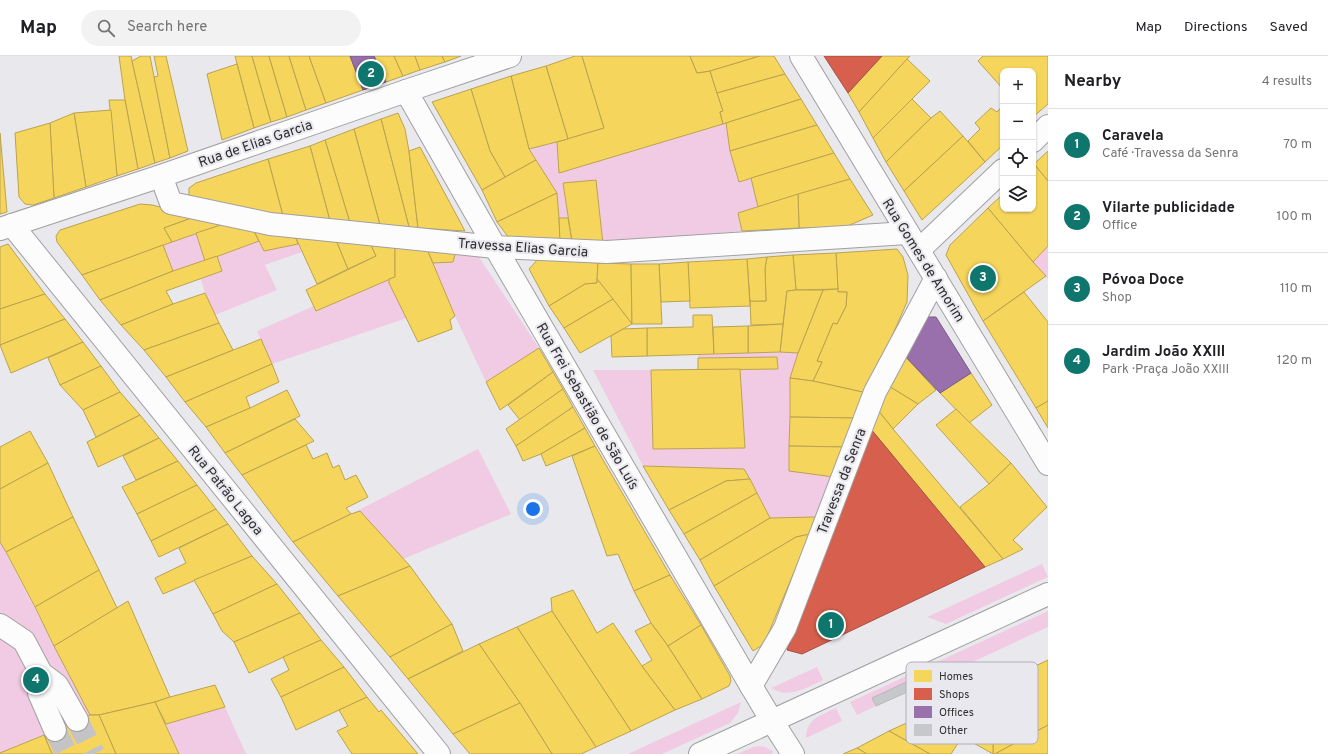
<!DOCTYPE html>
<meta charset="utf-8">
<style>
:root{--surface:#fff;--page:#f2f2f2;--text:#202124;--muted:#757577;--line:#e0e0e0;--accent:#0f766e}
body{margin:0;font-family:Overpass,sans-serif;background:var(--page);color:var(--text)}
.controls{position:absolute;right:12px;top:12px;display:grid;overflow:hidden;border-radius:8px;box-shadow:0 1px 3px #0004}
.controls button{width:36px;height:36px;display:grid;place-items:center;padding:0;border:0;border-bottom:1px solid var(--line);background:var(--surface);color:var(--text);font:20px sans-serif}
.you{position:absolute;left:533px;top:453px;width:14px;height:14px;margin:-10px;border:3px solid #fff;border-radius:50%;background:#1a73e8;box-shadow:0 0 0 6px #1a73e833}
.badge{display:grid;place-items:center;width:26px;height:26px;border-radius:50%;background:var(--accent);color:#fff;font-size:13px;font-weight:700}
.pin{position:absolute;translate:-50% -50%;border:2px solid #fff;box-shadow:0 1px 4px #0006}
.list{margin:0;padding:0;list-style:none}
h2{display:flex;justify-content:space-between;align-items:center;height:52px;margin:0;padding:0 16px;font-size:17px}
h2 small{font-size:13px;font-weight:400;color:var(--muted)}
.list li{display:grid;grid-template-columns:26px 1fr auto;gap:12px;align-items:center;box-sizing:border-box;height:72px;padding:0 16px;border-top:1px solid var(--line)}
.list b{display:block;font-size:15px;white-space:nowrap}
.list p{margin:0;font-size:13px;white-space:nowrap;color:var(--muted)}
.list em{font-size:13px;font-style:normal;color:var(--muted)}
.icon{flex:none;width:22px;height:22px;fill:none;stroke:currentColor;stroke-width:2;stroke-linecap:round;stroke-linejoin:round}
.map{position:relative;flex:none;width:1048px;height:698px;overflow:hidden}
header{display:flex;align-items:center;gap:24px;box-sizing:border-box;height:56px;padding:0 20px;background:var(--surface);border-bottom:1px solid var(--line)}
header strong{font-size:19px}
nav{display:flex;gap:22px;margin-inline-start:auto;font-size:14px}
.search{width:280px;height:36px;background:var(--page);display:flex;align-items:center;gap:10px;box-sizing:border-box;padding:0 14px;border-radius:22px;color:var(--muted);font-size:15px}
main{display:flex}
aside{flex:1;background:var(--surface)}
.map>svg:first-child{display:block}
.garden{fill:#f1cbe3}
.homes{fill:#f6d55c;stroke:#baa34f}
.shops{fill:#d6604d;stroke:#a45145}
.offices{fill:#9970ab;stroke:#795c86}
.building{fill:#c7c8cb;stroke:#b8b8ba}
.lines{fill:none;stroke-linecap:round;stroke-linejoin:round}
.minor-tunnel{stroke:#c4c4c7;stroke-width:22;stroke-dasharray:22 11;stroke-linecap:butt}
.pedestrian-casing{stroke:#a0a0a2;stroke-width:24}
.minor-casing{stroke:#a0a0a2;stroke-width:24}
.secondary-casing{stroke:#a0a0a2;stroke-width:24}
.pedestrian{stroke:#fcfcfc;stroke-width:22}
.minor{stroke:#fcfcfc;stroke-width:22}
.secondary{stroke:#fcfcfc;stroke-width:22}
.labels{text-anchor:middle;stroke-width:4;stroke-linejoin:round;paint-order:stroke}
.street-label{font-size:14px;fill:#2f2f31;stroke:#e8e8ee}
.key{fill:#e8e8ee;stroke:#b0b0b5;stroke-width:1}
.key-label{font-size:11px;fill:#2f2f31}
</style>
<header>
<strong>Map</strong>
<div class="search"><svg class="icon" aria-label="search" viewBox="0 0 24 24"><circle cx="10" cy="10" r="6"/><path d="M15 15l6 6"/></svg>Search here</div>
<nav><a>Map</a><a>Directions</a><a>Saved</a></nav>
</header>
<main>
<div class="map">
<svg width="1048" height="698" viewBox="0 0 1048 698">
<rect width="100%" height="100%" fill="#e9e9ed"/>
<g class="garden">
<polygon points="726,67 730,95 739,126 751,122 758,151 738,157 742,175 603,188 596,124 563,127 568,162 559,162 557,137 529,93 557,86 559,116"/>
<polygon points="196,177 205,205 173,215 163,189"/>
<polygon points="259,185 264,195 298,188 302,196 265,209 277,234 215,259 205,237 201,223 222,215 217,200"/>
<polygon points="1048,190 1048,223 1033,206"/>
<polygon points="456,195 477,198 539,292 486,326 455,260 433,207 453,206"/>
<polygon points="389,223 389,228 407,262 272,308 257,275 314,250 317,255"/>
<polygon points="780,296 798,297 790,322 789,415 834,421 815,461 770,462 744,413 643,410 593,314 651,314 653,393 744,392 740,313 778,313 777,301 698,302 698,299"/>
<polygon points="478,393 511,458 403,503 360,455 351,458"/>
<polygon points="0,486 90,659 0,697"/>
<polygon points="1042,508 1048,521 946,568 927,561"/>
<polygon points="1048,555 1048,571 923,629 872,642 876,650 857,659 850,646"/>
<path d="M817,611L823,624C806,632 789,643 771,632Z"/>
<polygon points="741,646 738,657 730,667 662,698 628,698"/>
<polygon points="225,651 246,698 179,698 166,668"/>
<path d="M836,652L842,665L806,682C807,662 820,660 836,652Z"/>
<polygon points="759,690 765,691 774,696 771,698 737,698 753,691"/>
</g>
<g class="homes">
<polygon points="119,0 131,0 155,107 138,113 125,44"/>
<polygon points="141,0 150,0 170,102 155,107 132,5"/>
<polygon points="154,0 166,0 188,95 170,102 154,21 158,20"/>
<polygon points="235,0 252,0 271,66 254,72"/>
<polygon points="252,0 269,0 287,61 271,66"/>
<polygon points="269,0 289,0 306,54 287,61"/>
<polygon points="289,0 309,0 326,47 306,54"/>
<polygon points="309,0 350,0 363,34 326,47"/>
<polygon points="374,0 394,0 403,20 386,26"/>
<polygon points="394,0 415,0 420,14 403,20"/>
<polygon points="415,0 442,0 445,6 420,14"/>
<polygon points="442,0 461,0 445,6"/>
<polygon points="575,0 582,0 604,72 568,83 546,10"/>
<polygon points="582,0 690,0 697,17 710,15 723,55 720,56 723,68 559,117 557,86 604,72"/>
<polygon points="690,0 760,0 710,15 697,17"/>
<polygon points="760,0 774,0 785,18 717,37 710,15"/>
<polygon points="882,0 910,0 859,56 848,37"/>
<polygon points="983,0 1048,0 1048,48 1033,61 1033,15 1003,15 1003,33 978,5"/>
<polygon points="907,3 930,25 873,82 859,56"/>
<polygon points="237,8 254,72 222,84 207,18"/>
<polygon points="546,10 568,83 529,93 511,20"/>
<polygon points="785,18 801,43 723,68 720,56 723,55 717,37"/>
<polygon points="511,20 529,93 536,104 505,121 490,95 471,33"/>
<polygon points="471,33 490,95 505,121 482,134 432,46"/>
<polygon points="801,43 817,69 730,95 726,67"/>
<polygon points="912,43 931,62 886,106 873,82"/>
<polygon points="109,44 125,44 138,113 117,120"/>
<polygon points="1003,49 1003,89 985,106 968,85 980,73 975,67 991,52 997,56"/>
<polygon points="111,54 117,120 86,131 74,57"/>
<polygon points="940,55 963,80 904,135 886,106 931,62"/>
<polygon points="74,57 86,131 54,142 50,67"/>
<polygon points="398,57 405,73 409,95 418,172 409,171 381,63"/>
<polygon points="381,63 409,171 380,169 354,73"/>
<polygon points="50,67 54,142 33,149 25,148 19,141 15,77"/>
<polygon points="817,69 834,97 739,126 730,95"/>
<polygon points="354,73 380,169 350,167 325,84"/>
<polygon points="0,77 7,156 0,158"/>
<polygon points="963,80 985,106 922,164 904,135"/>
<polygon points="325,84 350,167 330,165 310,90"/>
<polygon points="310,90 330,165 283,160 268,103"/>
<polygon points="420,91 465,175 418,172 409,95"/>
<polygon points="1048,95 1048,125 1034,108"/>
<polygon points="834,97 850,123 758,151 751,122"/>
<polygon points="268,103 283,160 194,144 189,139 189,132 196,127"/>
<polygon points="536,104 557,137 497,166 482,134"/>
<polygon points="1034,108 1048,125 1048,190 1033,206 988,152 1003,138 1003,153 1033,153 1033,109"/>
<polygon points="850,123 873,159 843,172 799,172 798,138"/>
<polygon points="596,124 603,188 572,186 563,127"/>
<polygon points="557,137 559,162 560,185 509,182 497,166"/>
<polygon points="798,138 799,172 742,175 738,157"/>
<polygon points="140,148 152,149 197,160 164,172 172,186 82,219 57,186 56,180 60,174"/>
<polygon points="988,152 1033,206 1046,220 983,265 946,199 950,189"/>
<polygon points="197,160 230,166 172,186 164,172"/>
<polygon points="559,162 568,162 572,186 560,185"/>
<polygon points="230,166 252,171 259,185 205,205 196,177"/>
<polygon points="252,171 295,180 298,188 264,195"/>
<polygon points="295,180 336,184 348,213 317,228"/>
<polygon points="336,184 371,189 376,200 348,213"/>
<polygon points="8,188 45,238 0,253 0,191"/>
<polygon points="163,189 173,215 100,244 82,219"/>
<polygon points="371,189 395,190 395,221 316,255 306,234 376,200"/>
<polygon points="395,190 427,193 455,260 450,264 452,273 418,286 389,227 389,223 395,221"/>
<polygon points="427,193 456,195 453,206 433,207"/>
<polygon points="897,193 903,201 908,219 907,246 867,337 813,325 822,306 817,305 833,267 837,268 846,250 847,236 838,236 836,197"/>
<polygon points="836,197 838,233 796,234 793,199"/>
<polygon points="793,199 796,234 787,235 783,268 751,269 750,245 766,245 765,212 767,201"/>
<polygon points="217,200 222,215 166,235 173,248 121,269 100,244 173,215"/>
<polygon points="767,201 765,212 766,245 750,245 747,203"/>
<polygon points="538,203 598,207 597,227 585,228 549,250 529,213"/>
<polygon points="747,203 750,250 690,252 688,206"/>
<polygon points="688,206 690,245 661,246 659,208"/>
<polygon points="598,207 631,208 632,268 597,223"/>
<polygon points="631,208 659,208 662,268 632,268"/>
<polygon points="597,223 613,243 564,272 549,250 585,228 597,227"/>
<polygon points="838,233 838,236 847,236 846,250 837,268 833,267 817,305 822,306 813,325 790,322 798,297 823,234"/>
<polygon points="796,234 823,234 798,297 780,296 787,235"/>
<polygon points="1024,236 1048,266 1048,345 1036,352 983,265"/>
<polygon points="205,237 219,267 144,294 121,269 173,248"/>
<polygon points="45,238 65,263 0,289 0,253"/>
<polygon points="613,243 632,268 580,297 564,272"/>
<polygon points="693,259 712,259 714,298 647,300 647,272 693,271"/>
<polygon points="65,263 83,286 11,317 0,289"/>
<polygon points="219,267 233,294 166,321 144,294"/>
<polygon points="783,268 780,296 748,297 748,270"/>
<polygon points="748,270 748,297 714,298 713,271"/>
<polygon points="647,272 647,300 612,301 611,280 623,273"/>
<polygon points="261,283 272,308 185,346 166,321"/>
<polygon points="83,286 101,310 60,329 48,302"/>
<polygon points="539,292 553,316 500,354 486,326"/>
<polygon points="904,299 936,334 918,348 887,329"/>
<polygon points="777,301 778,313 698,314 698,302"/>
<polygon points="272,308 279,326 246,341 250,352 206,371 185,346"/>
<polygon points="101,310 120,336 83,354 60,329"/>
<polygon points="740,313 745,392 653,393 651,314"/>
<polygon points="553,316 563,333 520,364 508,349"/>
<polygon points="971,317 992,349 969,367 940,337"/>
<polygon points="790,322 813,325 867,337 856,362 790,361"/>
<polygon points="887,329 918,348 893,373 877,353"/>
<polygon points="563,333 573,351 516,390 506,373"/>
<polygon points="287,334 300,360 225,397 206,371 250,352"/>
<polygon points="120,336 140,359 96,381 83,354"/>
<polygon points="1048,345 1048,372 1036,352"/>
<polygon points="573,351 585,372 541,398 523,405 516,390"/>
<polygon points="877,353 893,373 1003,503 985,511 870,372"/>
<polygon points="956,353 1011,407 989,428 936,369"/>
<polygon points="140,359 159,382 98,411 87,386"/>
<polygon points="790,361 856,362 845,391 789,390"/>
<polygon points="295,363 314,385 242,419 225,397"/>
<polygon points="585,372 595,390 546,410 541,398"/>
<polygon points="30,375 48,407 0,433 0,391"/>
<polygon points="159,382 178,405 136,424 123,400"/>
<polygon points="306,389 313,403 327,397 333,412 339,409 345,424 356,419 368,441 346,452 351,458 293,486 242,419"/>
<polygon points="595,390 670,519 634,535 618,498 607,500 572,400"/>
<polygon points="789,390 845,391 834,421 789,415"/>
<polygon points="178,405 197,429 137,458 122,431"/>
<polygon points="48,407 73,461 6,496 0,486 0,433"/>
<polygon points="1011,407 1047,451 1013,484 1023,493 1003,503 960,451 989,428"/>
<polygon points="643,410 744,413 750,423 726,425 669,454"/>
<polygon points="750,423 757,437 684,478 669,454 726,425"/>
<polygon points="197,429 216,453 151,485 137,458"/>
<polygon points="757,437 770,462 700,504 684,478"/>
<polygon points="216,453 228,468 159,501 151,485"/>
<polygon points="360,455 410,510 338,540 293,486 351,458"/>
<polygon points="73,461 99,514 35,551 6,496"/>
<polygon points="815,461 810,478 796,481 714,530 700,504 770,462"/>
<polygon points="228,468 252,500 163,538 155,522 186,507 179,492"/>
<polygon points="810,478 764,588 753,595 714,530 796,481"/>
<polygon points="252,500 277,528 213,558 194,524"/>
<polygon points="410,510 452,568 390,601 338,540"/>
<polygon points="99,514 117,552 54,590 35,551"/>
<polygon points="670,519 701,569 668,590 651,567 634,535"/>
<polygon points="277,528 300,557 234,586 222,575 213,558"/>
<polygon points="573,534 597,577 613,567 642,610 675,654 631,675 552,555 551,542"/>
<polygon points="128,545 170,641 155,646 99,659 90,659 54,590"/>
<polygon points="552,555 631,675 596,691 517,571"/>
<polygon points="300,557 321,584 249,617 234,586"/>
<polygon points="651,567 668,590 702,643 675,654 642,610 652,604 635,575"/>
<polygon points="452,568 463,595 408,623 390,601"/>
<polygon points="701,569 730,620 731,625 729,630 702,643 668,590"/>
<polygon points="517,571 558,633 596,691 581,698 552,698 520,647 479,588"/>
<polygon points="321,584 344,611 281,641 271,623 289,614 283,601"/>
<polygon points="479,588 520,647 453,678 408,623"/>
<polygon points="1048,604 1048,669 995,698 993,698 993,630"/>
<polygon points="344,611 367,641 296,674 281,641"/>
<polygon points="215,629 225,651 166,668 155,646 170,641"/>
<polygon points="993,630 993,698 924,659"/>
<polygon points="367,641 379,656 381,654 418,698 352,698 337,675 348,670 339,654"/>
<polygon points="155,646 179,698 116,698 99,659"/>
<polygon points="520,647 552,698 470,698 453,678"/>
<polygon points="90,659 99,659 116,698 52,698 44,679"/>
<polygon points="924,659 962,681 951,698 930,698 889,675"/>
<polygon points="1048,669 1048,698 995,698"/>
<polygon points="889,675 930,698 867,698 857,692"/>
<polygon points="44,679 52,698 0,698 0,697"/>
<polygon points="857,692 867,698 843,698"/>
</g>
<g class="shops">
<polygon points="824,0 882,0 848,37"/>
<polygon points="870,372 985,511 802,598 787,594"/>
</g>
<g class="offices">
<polygon points="350,0 374,0 386,26 363,34"/>
<polygon points="923,261 936,261 971,317 940,337 904,299"/>
</g>
<polygon class="building" points="919,620 923,629 876,650 872,642"/>
<g class="lines">
<g class="minor-tunnel">
<polyline points="77,664 94,698"/>
<polyline points="55,674 67,698"/>
</g>
<g class="pedestrian-casing">
<g id="pedestrian">
<polyline points="751,630 785,572 875,336 936,222"/>
<polyline points="772,665 793,698"/>
</g>
</g>
<g class="minor-casing">
<g id="minor">
<polyline points="406,35 495,191 751,630 772,665"/>
<polyline points="1033,85 1048,70"/>
<polyline points="161,120 171,147 270,168 495,191 607,196 907,177"/>
<polyline points="12,169 439,698"/>
<polyline points="0,173 161,120 406,35 510,0"/>
<polyline points="919,194 1003,114"/>
<polyline points="0,569 24,585 41,617 57,629 77,664"/>
<polyline points="41,617 39,637 55,674"/>
</g>
</g>
<g class="secondary-casing">
<g id="secondary">
<path d="M801,0C883,136 966,272 1048,408"/>
<polyline points="700,698 1048,538"/>
</g>
</g>
<use href="#pedestrian" class="pedestrian"/>
<use href="#minor" class="minor"/>
<use href="#secondary" class="secondary"/>
</g>
<g class="labels">
<g class="street-label">
<text transform="translate(255 87) rotate(-19)" y="5">Rua de Elias Garcia</text>
<text transform="translate(523 191) rotate(4)" y="5">Travessa Elias Garcia</text>
<text transform="translate(924 204) rotate(58)" y="5">Rua Gomes de Amorim</text>
<text transform="translate(588 350) rotate(60)" y="5">Rua Frei Sebastião de São Luís</text>
<text transform="translate(841 425) rotate(-69)" y="5">Travessa da Senra</text>
<text transform="translate(226 434) rotate(51)" y="5">Rua Patrão Lagoa</text>
</g>
</g>
<rect x="906" y="606" width="132" height="82" rx="6" class="key"/>
<rect x="914" y="614" width="18" height="12" fill="#f6d55c"/>
<rect x="914" y="632" width="18" height="12" fill="#d6604d"/>
<rect x="914" y="650" width="18" height="12" fill="#9970ab"/>
<rect x="914" y="668" width="18" height="12" fill="#c7c8cb"/>
<g class="key-label">
<text x="939" y="624">Homes</text>
<text x="939" y="642">Shops</text>
<text x="939" y="660">Offices</text>
<text x="939" y="678">Other</text>
</g>
</svg>
<div class="controls">
<button>+</button>
<button>−</button>
<button><svg class="icon" aria-label="locate" viewBox="0 0 24 24"><circle cx="12" cy="12" r="6"/><path d="M12 2v4M12 18v4M2 12h4M18 12h4"/></svg></button>
<button><svg class="icon" aria-label="layers" viewBox="0 0 24 24"><path d="M12 4l9 5-9 5-9-5zM3 14l9 5 9-5"/></svg></button>
</div>
<div class="you"></div>
<div class="pin badge" style="left:831px;top:569px">1</div>
<div class="pin badge" style="left:371px;top:18px">2</div>
<div class="pin badge" style="left:983px;top:222px">3</div>
<div class="pin badge" style="left:36px;top:624px">4</div>
</div>
<aside>
<h2>Nearby<small>4 results</small></h2>
<ul class="list">
<li><span class="badge">1</span><div><b>Caravela</b><p>Café · Travessa da Senra</p></div><em>70 m</em></li>
<li><span class="badge">2</span><div><b>Vilarte publicidade</b><p>Office</p></div><em>100 m</em></li>
<li><span class="badge">3</span><div><b>Póvoa Doce</b><p>Shop</p></div><em>110 m</em></li>
<li><span class="badge">4</span><div><b>Jardim João XXIII</b><p>Park · Praça João XXIII</p></div><em>120 m</em></li>
</ul>
</aside>
</main>
